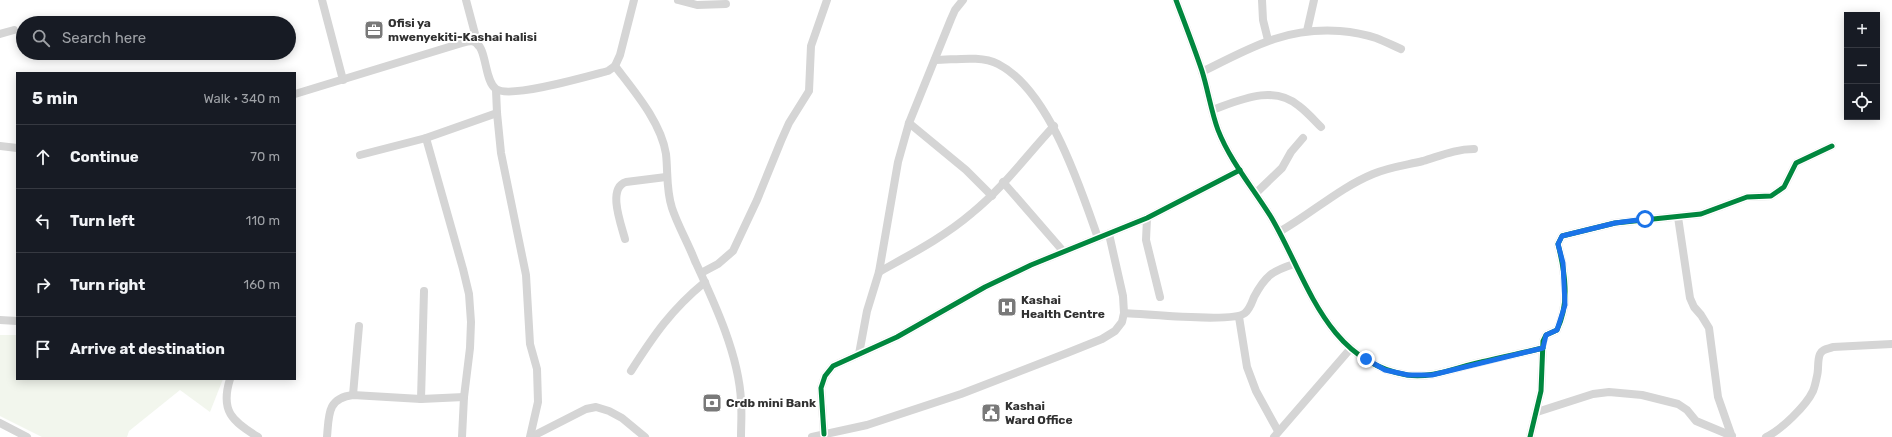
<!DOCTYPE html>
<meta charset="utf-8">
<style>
:root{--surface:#171b24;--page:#242831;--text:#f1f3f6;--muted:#9ea1a6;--line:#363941}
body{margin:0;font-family:Rubik,sans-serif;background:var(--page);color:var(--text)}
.controls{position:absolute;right:12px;top:12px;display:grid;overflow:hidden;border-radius:0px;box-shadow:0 2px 10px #0003}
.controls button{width:36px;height:36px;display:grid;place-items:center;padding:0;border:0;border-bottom:1px solid var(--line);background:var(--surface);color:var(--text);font:20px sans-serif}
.stop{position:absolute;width:12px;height:12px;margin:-9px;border:3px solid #1a73e8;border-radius:50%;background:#fff}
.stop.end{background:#1a73e8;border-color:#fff;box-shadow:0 1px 4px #0008}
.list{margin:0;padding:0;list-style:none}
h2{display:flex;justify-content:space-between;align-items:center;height:52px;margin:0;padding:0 16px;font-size:17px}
h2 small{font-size:13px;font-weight:400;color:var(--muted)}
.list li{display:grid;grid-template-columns:26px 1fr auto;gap:12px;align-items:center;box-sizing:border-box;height:64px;padding:0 16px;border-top:1px solid var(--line)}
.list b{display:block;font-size:15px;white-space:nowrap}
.list em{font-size:13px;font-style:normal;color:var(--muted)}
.icon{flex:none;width:22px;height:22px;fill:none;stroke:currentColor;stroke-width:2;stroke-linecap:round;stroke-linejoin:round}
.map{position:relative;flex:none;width:1892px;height:437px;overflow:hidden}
.search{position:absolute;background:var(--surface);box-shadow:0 2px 10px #0003;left:16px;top:16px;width:280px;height:44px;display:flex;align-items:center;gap:10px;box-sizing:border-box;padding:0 14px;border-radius:22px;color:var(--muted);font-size:15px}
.panel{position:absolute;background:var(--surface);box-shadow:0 2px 10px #0003;left:16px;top:72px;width:280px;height:308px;border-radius:0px}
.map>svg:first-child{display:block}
.green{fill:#f2f6ed}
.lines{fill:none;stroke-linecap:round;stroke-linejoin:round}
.minor{stroke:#d5d5d5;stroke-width:8}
.cycleway-casing{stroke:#fff;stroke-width:8}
.cycleway{stroke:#00873e;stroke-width:5}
.route{stroke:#1a73e8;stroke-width:5}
.labels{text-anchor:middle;stroke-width:4;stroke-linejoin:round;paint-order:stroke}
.poi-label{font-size:12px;font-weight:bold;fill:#313131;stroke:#fff;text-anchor:start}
</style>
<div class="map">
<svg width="1892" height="437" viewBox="0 0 1892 437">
<rect width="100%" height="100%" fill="#fff"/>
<polygon class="green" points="0,335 17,335 17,379 223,379 210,412 180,390 129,431 127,437 42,437 0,416"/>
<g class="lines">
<g class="minor">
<polyline points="322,0 343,80"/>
<polyline points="466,0 478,45"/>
<polyline points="678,0 697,5 726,4"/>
<path d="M1176,0C1185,24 1194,47 1202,71C1208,90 1211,111 1218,130C1230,161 1253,188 1271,217C1307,278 1325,361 1407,375C1432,379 1457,367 1481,362C1501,357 1522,353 1543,348"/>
<polyline points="1262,0 1263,20 1268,40"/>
<polyline points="1307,31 1314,0"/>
<polyline points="0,34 14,30"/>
<path d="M935,60C954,60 981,55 998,64C1049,90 1080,187 1098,238"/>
<path d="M615,66C634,91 661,122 666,154C668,172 666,190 672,208C678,226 688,243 695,261C714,302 739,355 741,401C742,413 741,425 741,437"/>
<path d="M1202,72C1250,48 1285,27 1340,31C1352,32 1364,34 1376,38C1384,41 1392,45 1401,49"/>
<polyline points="496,90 497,113 501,153 526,275 530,344 537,369 538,402 530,437"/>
<path d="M295,94L462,43C465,42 469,41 472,41C488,44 483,80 496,89C510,99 589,76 608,71L615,66L620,55L634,0"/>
<path d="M1212,110C1240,100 1273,84 1299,106C1307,112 1314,120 1321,127"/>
<polyline points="909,123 966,170 992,196"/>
<polyline points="426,138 463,269 469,294 471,322 470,348 464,397 462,437"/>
<polyline points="0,146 17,148"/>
<polyline points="360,155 426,138 497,113"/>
<polyline points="1003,182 1063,251"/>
<polyline points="1256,193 1282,168 1291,152 1303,138"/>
<polyline points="1678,217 1690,298 1694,307 1701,315 1709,328 1718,397 1732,437"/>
<polyline points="1147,218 1146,240 1160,297"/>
<path d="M1279,232C1311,214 1339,188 1373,174C1389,167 1407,165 1423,161C1440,156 1455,149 1474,149"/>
<path d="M625,239C621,224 607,188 626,182L666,177"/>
<path d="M879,272C911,254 944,237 972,213C1003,188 1027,155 1054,126"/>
<polyline points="701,273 718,264 733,251 757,200 781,141 789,123 809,91 811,46 827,0"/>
<path d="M1124,313C1144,314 1235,323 1245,313C1250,309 1252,302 1254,297C1265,276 1272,271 1294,264"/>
<polyline points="1239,317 1247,367 1256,391 1278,431"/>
<polyline points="0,320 17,321"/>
<polyline points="859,354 867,311 879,272 898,162 909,123 951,19 955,10 963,0"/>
<path d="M631,371C654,335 671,310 705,282"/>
<path d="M230,379C220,411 232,421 258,437"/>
<polyline points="353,395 359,326"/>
<polyline points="421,399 424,291"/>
<polyline points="1537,412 1593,394 1609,392 1642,395 1678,404 1687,410 1696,421 1732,436"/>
<polyline points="0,423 27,437"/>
<polyline points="824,434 821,388 825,376 833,366 897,337 985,287 1031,265 1147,218 1240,170"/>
<path d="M327,437C329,415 327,398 353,395L421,399L464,397"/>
<polyline points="531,437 586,409 596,407 609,411 622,418 645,437"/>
<polyline points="812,437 867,425 961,394 1067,353 1102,339 1115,331 1122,322 1124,313 1123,296 1109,234"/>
<polyline points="1274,437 1351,348"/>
<path d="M1530,437L1541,391L1543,341L1546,335L1557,330C1570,303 1565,272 1558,244L1562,236L1615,223L1701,214L1747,197L1771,196L1784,187L1796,163L1832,146"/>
<path d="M1766,437C1781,430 1806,406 1813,391C1815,386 1816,381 1817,376C1819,369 1817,361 1820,354C1822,349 1828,349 1833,347L1892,344"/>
</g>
<g class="cycleway-casing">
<g id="cycleway">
<path d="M1176,0C1185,24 1194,47 1202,71C1208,90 1211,111 1218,130C1230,161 1253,188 1271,217C1307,278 1325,361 1407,375C1432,379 1457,367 1481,362C1501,357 1522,353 1543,348"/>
<polyline points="824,434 821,388 825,376 833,366 897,337 985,287 1031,265 1147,218 1240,170"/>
<path d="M1530,437L1541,391L1543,341L1546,335L1557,330C1570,303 1565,272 1558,244L1562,236L1615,223L1701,214L1747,197L1771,196L1784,187L1796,163L1832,146"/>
</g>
</g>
<use href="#cycleway" class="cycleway"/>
</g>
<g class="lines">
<polyline class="route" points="1366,359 1385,370 1408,375 1432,375 1543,348 1546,335 1557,330 1565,305 1563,263 1558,244 1562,236 1615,223 1645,219"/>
</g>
<defs>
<g id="office-square" transform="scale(1)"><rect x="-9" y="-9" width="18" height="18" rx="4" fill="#797979" stroke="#fff"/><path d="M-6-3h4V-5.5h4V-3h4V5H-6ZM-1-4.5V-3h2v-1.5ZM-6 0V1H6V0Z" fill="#fff"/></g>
<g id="hospital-square" transform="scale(1)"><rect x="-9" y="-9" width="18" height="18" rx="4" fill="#797979" stroke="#fff"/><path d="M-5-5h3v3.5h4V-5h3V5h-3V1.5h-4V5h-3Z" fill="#fff"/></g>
<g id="bank-square" transform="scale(1)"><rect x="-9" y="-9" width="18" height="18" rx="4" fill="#797979" stroke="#fff"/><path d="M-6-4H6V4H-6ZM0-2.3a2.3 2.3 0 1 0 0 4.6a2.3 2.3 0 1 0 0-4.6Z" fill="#fff"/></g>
<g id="civic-square" transform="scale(1)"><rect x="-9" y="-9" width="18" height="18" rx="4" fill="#797979" stroke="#fff"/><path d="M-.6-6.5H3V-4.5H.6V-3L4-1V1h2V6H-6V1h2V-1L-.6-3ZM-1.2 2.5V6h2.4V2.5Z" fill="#fff"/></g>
</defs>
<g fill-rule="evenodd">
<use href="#office-square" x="374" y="30"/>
<use href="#hospital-square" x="1007" y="307"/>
<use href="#bank-square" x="712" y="403"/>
<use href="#civic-square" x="991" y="413"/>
</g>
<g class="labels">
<g class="poi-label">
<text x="388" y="27">Ofisi ya<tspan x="388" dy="14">mwenyekiti-Kashai halisi</tspan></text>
<text x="1021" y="304">Kashai<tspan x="1021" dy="14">Health Centre</tspan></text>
<text x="726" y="407">Crdb mini Bank</text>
<text x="1005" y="410">Kashai<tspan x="1005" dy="14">Ward Office</tspan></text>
</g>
</g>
</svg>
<div class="controls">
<button>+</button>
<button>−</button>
<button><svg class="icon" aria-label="locate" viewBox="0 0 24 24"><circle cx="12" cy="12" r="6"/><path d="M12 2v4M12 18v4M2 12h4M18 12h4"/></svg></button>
</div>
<div class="stop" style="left:1645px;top:219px"></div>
<div class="stop end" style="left:1366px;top:359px"></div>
<div class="search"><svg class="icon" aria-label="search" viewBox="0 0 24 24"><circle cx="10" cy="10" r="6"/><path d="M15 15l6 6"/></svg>Search here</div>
<section class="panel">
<h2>5 min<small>Walk · 340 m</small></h2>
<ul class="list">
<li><svg class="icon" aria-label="ahead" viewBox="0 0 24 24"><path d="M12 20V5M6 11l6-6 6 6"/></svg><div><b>Continue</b></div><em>70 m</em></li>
<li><svg class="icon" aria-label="left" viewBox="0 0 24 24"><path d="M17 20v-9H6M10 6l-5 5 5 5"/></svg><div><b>Turn left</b></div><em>110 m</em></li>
<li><svg class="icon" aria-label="right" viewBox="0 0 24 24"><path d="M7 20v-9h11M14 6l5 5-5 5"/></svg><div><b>Turn right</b></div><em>160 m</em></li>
<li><svg class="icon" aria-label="arrive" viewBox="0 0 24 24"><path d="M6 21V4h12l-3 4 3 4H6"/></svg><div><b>Arrive at destination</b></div></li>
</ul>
</section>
</div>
